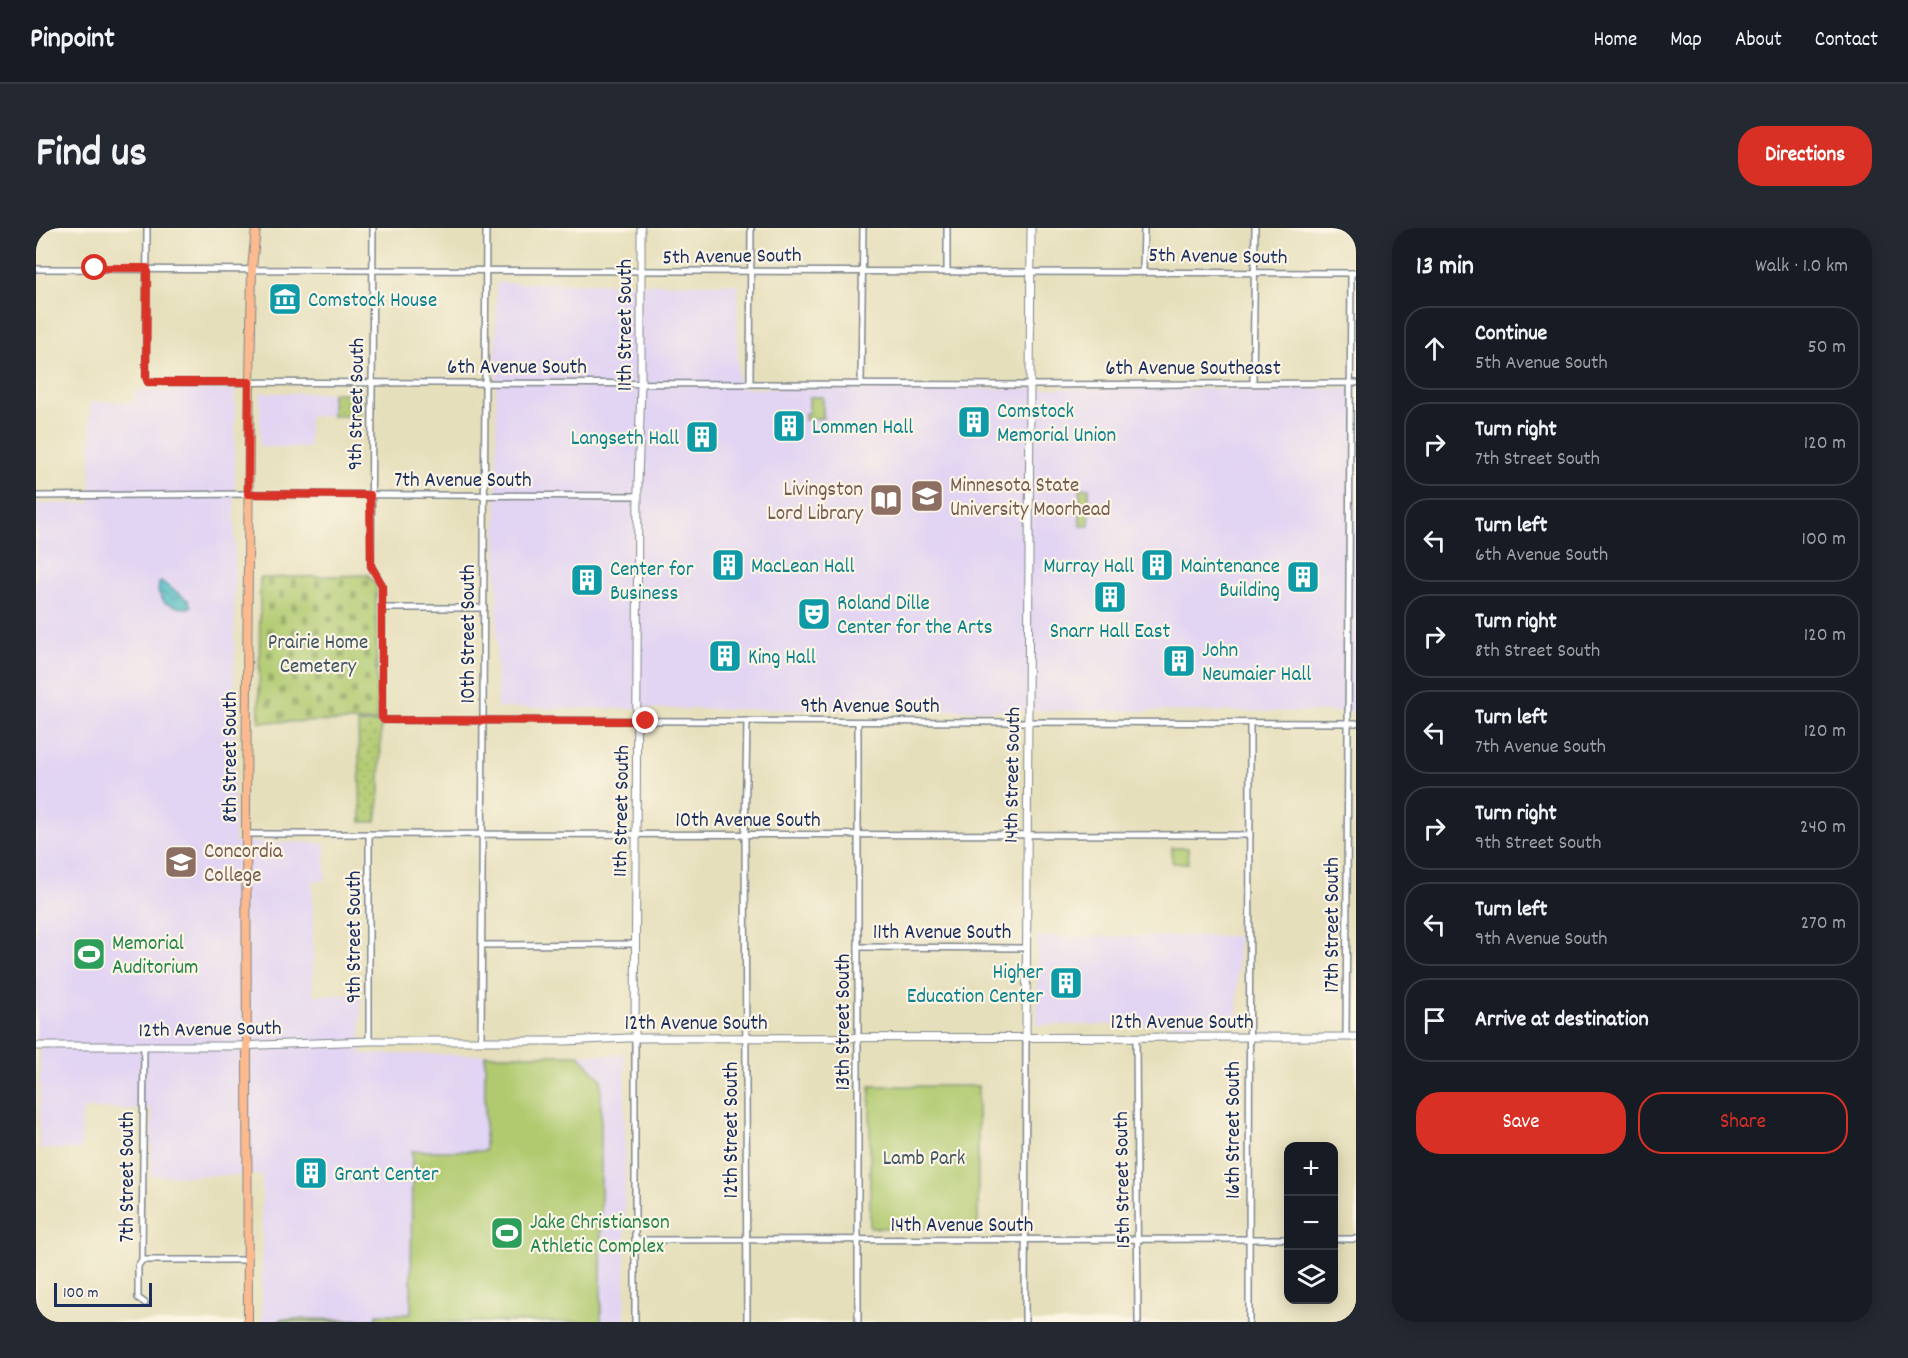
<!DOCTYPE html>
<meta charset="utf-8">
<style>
:root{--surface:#171b24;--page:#242831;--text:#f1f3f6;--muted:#9ea1a6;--line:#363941;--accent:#d93025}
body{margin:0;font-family:Dekko,sans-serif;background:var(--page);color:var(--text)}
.controls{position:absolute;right:18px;bottom:18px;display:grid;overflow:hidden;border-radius:12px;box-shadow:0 3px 15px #0003}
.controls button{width:54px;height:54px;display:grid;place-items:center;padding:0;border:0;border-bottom:2px solid var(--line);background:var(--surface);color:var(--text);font:30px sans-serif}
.scale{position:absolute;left:18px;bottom:15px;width:98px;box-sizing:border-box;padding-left:6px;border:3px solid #1b2f5e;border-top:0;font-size:16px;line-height:21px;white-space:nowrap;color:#1b2f5e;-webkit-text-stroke:4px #fcf5e5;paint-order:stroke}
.stop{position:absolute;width:18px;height:18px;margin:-14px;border:4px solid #d93025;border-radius:50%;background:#fff}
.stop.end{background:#d93025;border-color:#fff;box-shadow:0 2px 6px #0008}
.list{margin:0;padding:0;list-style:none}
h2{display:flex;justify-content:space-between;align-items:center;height:78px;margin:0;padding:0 24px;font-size:26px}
h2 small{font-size:20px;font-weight:400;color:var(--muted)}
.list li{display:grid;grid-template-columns:39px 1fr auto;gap:18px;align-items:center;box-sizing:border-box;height:84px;margin:0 12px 12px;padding:0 12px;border:2px solid var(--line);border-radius:24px}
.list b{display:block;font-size:22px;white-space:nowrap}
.list p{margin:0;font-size:20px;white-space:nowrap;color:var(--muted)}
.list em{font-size:20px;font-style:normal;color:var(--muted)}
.actions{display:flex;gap:12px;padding:18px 24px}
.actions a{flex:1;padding:14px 0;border:2px solid var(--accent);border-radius:24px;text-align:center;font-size:21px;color:var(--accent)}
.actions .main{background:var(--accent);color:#fff}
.icon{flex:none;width:33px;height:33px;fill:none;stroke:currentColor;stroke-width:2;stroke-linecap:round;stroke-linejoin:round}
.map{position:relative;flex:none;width:1320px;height:1094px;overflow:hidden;border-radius:24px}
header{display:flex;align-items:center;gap:36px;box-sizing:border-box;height:84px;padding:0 30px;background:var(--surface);border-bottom:2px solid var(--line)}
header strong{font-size:28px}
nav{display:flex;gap:33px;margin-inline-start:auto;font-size:21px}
.intro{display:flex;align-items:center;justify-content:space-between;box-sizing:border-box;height:144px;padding:0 36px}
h1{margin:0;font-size:42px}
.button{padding:15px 27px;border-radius:24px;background:var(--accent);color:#fff;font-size:21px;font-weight:700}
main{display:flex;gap:36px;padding:0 36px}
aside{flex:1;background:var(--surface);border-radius:24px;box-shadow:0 3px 15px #0003}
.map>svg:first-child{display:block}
.built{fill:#e2d4f3}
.grass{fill:url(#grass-dots);stroke:#667c67;stroke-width:1.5}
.cemetery{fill:url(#cemetery-stones);stroke:#667c67;stroke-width:1.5}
.park{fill:#b1ca70;stroke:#667c67;stroke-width:1.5}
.water{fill:url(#water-waves);stroke:#337490;stroke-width:1.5}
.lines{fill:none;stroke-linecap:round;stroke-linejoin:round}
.minor-casing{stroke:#80878c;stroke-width:8}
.tertiary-casing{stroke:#80878c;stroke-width:9}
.primary-casing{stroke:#80878c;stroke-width:10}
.minor{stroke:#fff;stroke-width:5}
.tertiary{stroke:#fff;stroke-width:7}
.primary{stroke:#fcba8e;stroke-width:8}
.route{stroke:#d93025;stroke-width:8}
.labels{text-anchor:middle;stroke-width:4.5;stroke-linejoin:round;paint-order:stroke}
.street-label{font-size:21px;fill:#1b2f5e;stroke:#fcf5e5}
.culture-label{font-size:21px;fill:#0d838f;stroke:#fcf5e5;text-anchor:start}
.education-label{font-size:21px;fill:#785e54;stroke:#fcf5e5;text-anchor:start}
.park-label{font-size:21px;fill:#405662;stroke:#fcf5e5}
.leisure-label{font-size:21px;fill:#27864d;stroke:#fcf5e5;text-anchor:start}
</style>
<header>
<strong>Pinpoint</strong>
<nav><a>Home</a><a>Map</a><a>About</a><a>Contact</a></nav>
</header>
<div class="intro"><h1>Find us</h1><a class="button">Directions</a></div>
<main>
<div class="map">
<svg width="1320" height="1094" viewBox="0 0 1320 1094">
<defs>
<pattern id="grass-dots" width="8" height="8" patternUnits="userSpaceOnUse" patternTransform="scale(1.5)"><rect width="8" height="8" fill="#b1ca70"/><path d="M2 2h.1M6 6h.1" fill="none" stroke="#8fa45f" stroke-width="1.8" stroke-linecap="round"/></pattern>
<pattern id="cemetery-stones" width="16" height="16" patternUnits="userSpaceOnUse" patternTransform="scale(1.5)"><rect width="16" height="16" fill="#b1ca70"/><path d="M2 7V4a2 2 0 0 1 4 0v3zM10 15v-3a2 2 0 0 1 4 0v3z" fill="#8fa45f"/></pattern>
<pattern id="water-waves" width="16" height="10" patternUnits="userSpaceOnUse" patternTransform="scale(1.5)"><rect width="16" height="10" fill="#4bbac3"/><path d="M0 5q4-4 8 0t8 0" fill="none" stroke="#3e98a2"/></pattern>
</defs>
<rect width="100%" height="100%" fill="#fcf5e5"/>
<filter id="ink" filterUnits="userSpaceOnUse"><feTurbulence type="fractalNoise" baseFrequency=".0167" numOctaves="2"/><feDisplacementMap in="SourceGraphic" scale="12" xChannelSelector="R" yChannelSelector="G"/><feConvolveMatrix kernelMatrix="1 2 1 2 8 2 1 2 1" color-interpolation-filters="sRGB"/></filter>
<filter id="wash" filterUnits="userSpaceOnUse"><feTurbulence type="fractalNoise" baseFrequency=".008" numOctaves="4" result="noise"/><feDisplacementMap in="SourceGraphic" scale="24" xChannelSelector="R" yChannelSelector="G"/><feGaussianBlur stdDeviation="1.35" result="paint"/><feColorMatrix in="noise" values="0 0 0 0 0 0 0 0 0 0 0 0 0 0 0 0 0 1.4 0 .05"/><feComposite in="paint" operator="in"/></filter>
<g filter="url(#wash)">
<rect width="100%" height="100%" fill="#e6dfbb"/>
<g class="built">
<polygon points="460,55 701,56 702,160 1320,161 1320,484 461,480"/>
<polygon points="199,162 198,614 289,615 290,652 277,653 277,767 325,767 325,826 589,827 589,1094 226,1094 226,947 115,948 116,881 48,881 46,884 46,921 4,921 4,811 0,811 0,276 55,275 54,174 99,174 99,163"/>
<polygon points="224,165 296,165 296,188 273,188 273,220 224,219"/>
<polygon points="1202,708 1201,796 1001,797 1001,709"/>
</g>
<g class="grass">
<polygon points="296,165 324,166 324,188 296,188"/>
<polygon points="322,495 344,495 345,498 344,563 340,594 325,594"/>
</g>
<polygon class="cemetery" points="332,347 340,357 341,493 223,494 224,350"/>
<g class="park">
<polygon points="773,169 787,169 787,190 769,192 769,185 773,185"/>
<rect x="1044" y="260" width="9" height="17"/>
<polygon points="1044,281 1054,281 1053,298 1044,298"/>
<rect x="1136" y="620" width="16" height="15"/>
<polygon points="449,827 543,827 565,851 565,1094 244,1094 244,1091 341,1092 341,1086 375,1086 376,923 449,923"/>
<rect x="834" y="858" width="108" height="142"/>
</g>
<polygon class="water" points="126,354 152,372 155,378 153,380 145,380 129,375 122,364 123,355"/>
</g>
<g filter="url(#ink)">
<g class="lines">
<g class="minor-casing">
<g id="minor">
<polyline points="111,0 110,149 112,154 994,157 1320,155"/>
<polyline points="337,0 335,338 346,357 346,489 348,492 1320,495"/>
<polyline points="0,41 1320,45"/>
<polyline points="1107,42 1108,0"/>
<polyline points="911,43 911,0"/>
<polyline points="714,154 715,0"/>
<polyline points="825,155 827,0"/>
<polyline points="1217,155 1219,0"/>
<polyline points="0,268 212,266 602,268"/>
<polyline points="346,380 448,380"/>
<polyline points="210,606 1214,607"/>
<polyline points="446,717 599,716"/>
<polyline points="822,719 990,720"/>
<polyline points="1100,809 1102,1094"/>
<polyline points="1310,809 1315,45"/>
<polyline points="333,813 333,606"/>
<polyline points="445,813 450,0"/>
<polyline points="108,818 106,1032 102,1038 102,1070 109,1075"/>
<polyline points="1298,1011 1320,1011"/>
<polyline points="600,1012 1252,1011"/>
<polyline points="106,1032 212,1032"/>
<polyline points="599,1094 599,810"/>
<polyline points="711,1094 709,607 711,493"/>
<polyline points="822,1094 822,494"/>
<polyline points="989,1094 990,809"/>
<polyline points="1213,1094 1214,495"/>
</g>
</g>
<g class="tertiary-casing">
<g id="tertiary">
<polyline points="990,809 995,0"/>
<polyline points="599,810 602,256 605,154 605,0"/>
<polyline points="0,818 198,818 333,813 529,813 591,810 1320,809"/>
</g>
</g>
<g class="primary-casing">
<polyline id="primary" points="212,1094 210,579 213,211 216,41 220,0"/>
</g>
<use href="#minor" class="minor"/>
<use href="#tertiary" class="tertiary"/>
<use href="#primary" class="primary"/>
</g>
</g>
<g class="lines" filter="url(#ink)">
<polyline class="route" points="59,40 111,40 110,149 112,154 213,154 212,266 334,267 335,338 346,357 346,489 348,492 610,493"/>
</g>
<defs>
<g id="museum-square" transform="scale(1.725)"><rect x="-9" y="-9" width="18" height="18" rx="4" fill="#0f9aa8" stroke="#fcf5e5"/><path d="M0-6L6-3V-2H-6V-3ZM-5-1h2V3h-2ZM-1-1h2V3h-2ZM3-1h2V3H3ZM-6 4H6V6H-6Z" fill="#fff"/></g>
<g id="building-square" transform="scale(1.725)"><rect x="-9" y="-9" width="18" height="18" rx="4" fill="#0f9aa8" stroke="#fcf5e5"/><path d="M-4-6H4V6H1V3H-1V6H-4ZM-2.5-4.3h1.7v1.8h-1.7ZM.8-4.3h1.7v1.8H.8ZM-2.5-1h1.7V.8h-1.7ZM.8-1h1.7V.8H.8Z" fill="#fff"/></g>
<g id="university-square" transform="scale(1.725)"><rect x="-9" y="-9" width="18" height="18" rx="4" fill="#8d6e63" stroke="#fcf5e5"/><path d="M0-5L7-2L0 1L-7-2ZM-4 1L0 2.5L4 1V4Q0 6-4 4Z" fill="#fff"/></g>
<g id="library-square" transform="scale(1.725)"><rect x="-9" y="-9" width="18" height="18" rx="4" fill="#8d6e63" stroke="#fcf5e5"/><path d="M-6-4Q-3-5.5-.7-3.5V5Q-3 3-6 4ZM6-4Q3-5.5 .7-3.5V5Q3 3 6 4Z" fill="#fff"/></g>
<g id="theatre-square" transform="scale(1.725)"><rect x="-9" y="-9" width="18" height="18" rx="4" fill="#0f9aa8" stroke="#fcf5e5"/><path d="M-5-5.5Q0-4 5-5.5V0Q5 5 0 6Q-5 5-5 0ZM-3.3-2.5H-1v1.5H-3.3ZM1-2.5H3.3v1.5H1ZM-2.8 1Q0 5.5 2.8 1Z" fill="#fff"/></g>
<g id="stadium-square" transform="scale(1.725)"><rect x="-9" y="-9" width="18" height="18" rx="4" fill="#2e9e5b" stroke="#fcf5e5"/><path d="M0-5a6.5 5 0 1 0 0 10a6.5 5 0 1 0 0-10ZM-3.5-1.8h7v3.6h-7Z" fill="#fff"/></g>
</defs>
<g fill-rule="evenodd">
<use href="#museum-square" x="249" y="71"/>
<use href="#building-square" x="938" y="194"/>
<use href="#building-square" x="753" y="198"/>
<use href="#building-square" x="666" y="209"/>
<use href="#university-square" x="891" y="268"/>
<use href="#library-square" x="850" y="272"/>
<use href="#building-square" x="692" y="337"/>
<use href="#building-square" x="1121" y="337"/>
<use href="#building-square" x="1267" y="349"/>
<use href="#building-square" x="551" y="352"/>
<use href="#building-square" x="1074" y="369"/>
<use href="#theatre-square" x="778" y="386"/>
<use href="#building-square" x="689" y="428"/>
<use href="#building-square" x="1143" y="433"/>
<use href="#university-square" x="145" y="634"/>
<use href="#stadium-square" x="53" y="726"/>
<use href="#building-square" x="1030" y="755"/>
<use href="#building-square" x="275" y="945"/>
<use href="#stadium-square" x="471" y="1005"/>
</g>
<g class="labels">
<g class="street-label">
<text transform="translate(696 27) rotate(-1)" y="7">5th Avenue South</text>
<text transform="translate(1182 27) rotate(1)" y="7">5th Avenue South</text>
<text transform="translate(588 97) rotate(-90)" y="7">11th Street South</text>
<text x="481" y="145">6th Avenue South</text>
<text x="1157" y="146">6th Avenue Southeast</text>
<text transform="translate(319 176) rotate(-89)" y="7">9th Street South</text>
<text x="427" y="258">7th Avenue South</text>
<text transform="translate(431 406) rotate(-90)" y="7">10th Street South</text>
<text x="834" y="484">9th Avenue South</text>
<text transform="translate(193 529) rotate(-90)" y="7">8th Street South</text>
<text transform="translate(975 547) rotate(-89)" y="7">14th Street South</text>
<text transform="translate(584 583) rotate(-89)" y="7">11th Street South</text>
<text x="712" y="598">10th Avenue South</text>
<text transform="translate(1295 697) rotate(-90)" y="7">17th Street South</text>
<text x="906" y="710">11th Avenue South</text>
<text transform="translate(317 709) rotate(-90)" y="7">9th Street South</text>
<text x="1146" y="800">12th Avenue South</text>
<text x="660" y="801">12th Avenue South</text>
<text transform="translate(806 794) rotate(-90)" y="7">13th Street South</text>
<text transform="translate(174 800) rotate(-1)" y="7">12th Avenue South</text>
<text transform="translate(694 902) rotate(-90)" y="7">12th Street South</text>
<text transform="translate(1196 902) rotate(-90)" y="7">16th Street South</text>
<text transform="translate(90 949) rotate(-90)" y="7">7th Street South</text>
<text transform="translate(1085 952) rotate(-91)" y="7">15th Street South</text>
<text x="926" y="1003">14th Avenue South</text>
</g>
<g class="culture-label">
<text x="272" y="78">Comstock House</text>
<text x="961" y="189">Comstock<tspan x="961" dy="24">Memorial Union</tspan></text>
<text x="776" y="205">Lommen Hall</text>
<text x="643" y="216" text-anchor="end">Langseth Hall</text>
<text x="715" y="344">MacLean Hall</text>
<text x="1098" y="344" text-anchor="end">Murray Hall</text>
<text x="1244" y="344" text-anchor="end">Maintenance<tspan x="1244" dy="24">Building</tspan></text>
<text x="574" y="347">Center for<tspan x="574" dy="24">Business</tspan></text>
<text x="801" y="381">Roland Dille<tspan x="801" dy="24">Center for the Arts</tspan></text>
<text x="1074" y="409" text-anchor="middle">Snarr Hall East</text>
<text x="1166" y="428">John<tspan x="1166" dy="24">Neumaier Hall</tspan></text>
<text x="712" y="435">King Hall</text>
<text x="1007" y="750" text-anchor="end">Higher<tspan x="1007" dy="24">Education Center</tspan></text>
<text x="298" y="952">Grant Center</text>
</g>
<g class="education-label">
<text x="914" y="263">Minnesota State<tspan x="914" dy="24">University Moorhead</tspan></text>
<text x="827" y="267" text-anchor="end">Livingston<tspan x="827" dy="24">Lord Library</tspan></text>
<text x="168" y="629">Concordia<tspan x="168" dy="24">College</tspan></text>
</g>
<g class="park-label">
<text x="282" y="420">Prairie Home<tspan x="282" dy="24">Cemetery</tspan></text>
<text x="888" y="936">Lamb Park</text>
</g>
<g class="leisure-label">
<text x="76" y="721">Memorial<tspan x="76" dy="24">Auditorium</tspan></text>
<text x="494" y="1000">Jake Christianson<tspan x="494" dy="24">Athletic Complex</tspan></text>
</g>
</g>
</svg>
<div class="controls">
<button>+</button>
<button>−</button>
<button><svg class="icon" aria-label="layers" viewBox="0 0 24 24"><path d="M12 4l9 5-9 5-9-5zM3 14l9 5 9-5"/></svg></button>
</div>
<div class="scale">100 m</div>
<div class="stop" style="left:59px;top:40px"></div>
<div class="stop end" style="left:610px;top:493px"></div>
</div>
<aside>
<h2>13 min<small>Walk · 1.0 km</small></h2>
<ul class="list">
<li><svg class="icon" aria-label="ahead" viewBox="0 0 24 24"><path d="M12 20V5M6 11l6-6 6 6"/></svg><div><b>Continue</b><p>5th Avenue South</p></div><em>50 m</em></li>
<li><svg class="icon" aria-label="right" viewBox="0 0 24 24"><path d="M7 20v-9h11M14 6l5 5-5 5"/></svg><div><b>Turn right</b><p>7th Street South</p></div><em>120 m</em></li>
<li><svg class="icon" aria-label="left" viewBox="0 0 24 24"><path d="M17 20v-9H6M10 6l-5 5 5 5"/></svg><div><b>Turn left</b><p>6th Avenue South</p></div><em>100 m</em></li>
<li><svg class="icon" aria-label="right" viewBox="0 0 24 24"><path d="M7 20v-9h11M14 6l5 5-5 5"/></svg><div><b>Turn right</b><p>8th Street South</p></div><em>120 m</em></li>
<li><svg class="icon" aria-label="left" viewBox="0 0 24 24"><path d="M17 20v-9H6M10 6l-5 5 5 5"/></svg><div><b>Turn left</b><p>7th Avenue South</p></div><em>120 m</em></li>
<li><svg class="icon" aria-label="right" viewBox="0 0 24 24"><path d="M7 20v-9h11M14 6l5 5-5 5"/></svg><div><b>Turn right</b><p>9th Street South</p></div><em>240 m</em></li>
<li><svg class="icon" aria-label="left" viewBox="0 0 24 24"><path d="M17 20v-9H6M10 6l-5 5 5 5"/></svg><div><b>Turn left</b><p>9th Avenue South</p></div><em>270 m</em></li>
<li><svg class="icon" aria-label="arrive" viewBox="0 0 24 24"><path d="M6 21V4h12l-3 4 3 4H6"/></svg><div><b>Arrive at destination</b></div></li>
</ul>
<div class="actions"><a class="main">Save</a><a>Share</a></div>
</aside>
</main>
